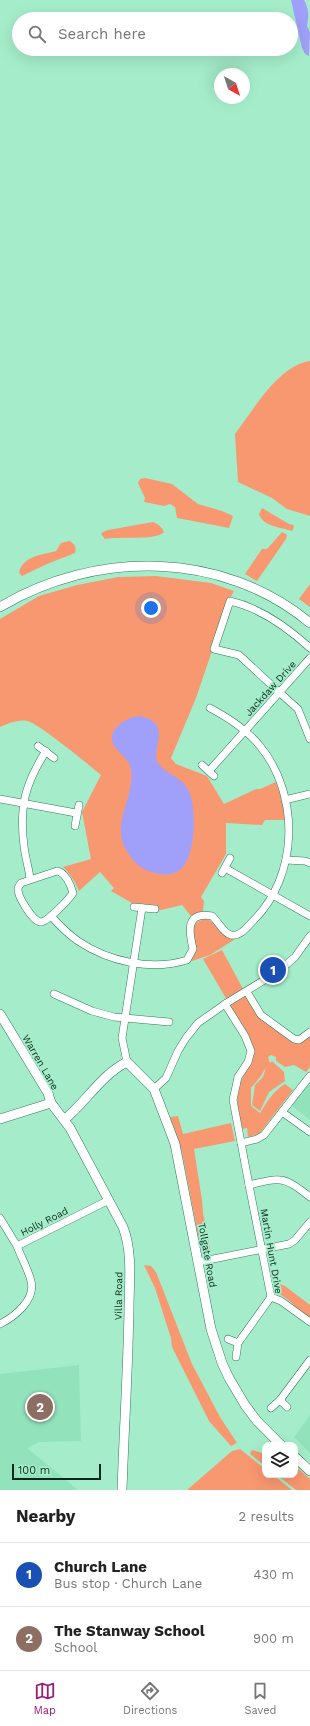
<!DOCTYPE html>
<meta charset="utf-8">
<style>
:root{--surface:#fff;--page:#f2f2f2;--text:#222;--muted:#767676;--line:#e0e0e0;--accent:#9a1e76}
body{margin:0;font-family:"Work Sans",sans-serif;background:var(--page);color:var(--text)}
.controls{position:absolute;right:12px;bottom:12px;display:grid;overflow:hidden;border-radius:8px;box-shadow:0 4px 16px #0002}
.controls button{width:36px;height:36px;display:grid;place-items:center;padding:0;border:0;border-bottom:1px solid var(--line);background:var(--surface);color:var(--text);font:20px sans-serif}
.compass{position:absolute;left:214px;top:68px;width:36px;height:36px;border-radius:50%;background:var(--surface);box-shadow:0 4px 16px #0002;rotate:141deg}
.scale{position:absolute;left:12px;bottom:10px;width:89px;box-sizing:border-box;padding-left:4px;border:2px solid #09281b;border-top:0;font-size:11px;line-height:14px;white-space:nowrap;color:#09281b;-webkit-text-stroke:3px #a5edca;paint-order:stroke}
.you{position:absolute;left:151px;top:608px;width:14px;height:14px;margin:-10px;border:3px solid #fff;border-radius:50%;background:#1a73e8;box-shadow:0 0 0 6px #1a73e833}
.badge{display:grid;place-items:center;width:26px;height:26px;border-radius:50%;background:var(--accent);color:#fff;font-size:13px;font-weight:700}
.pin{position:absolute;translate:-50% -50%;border:2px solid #fff;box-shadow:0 1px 4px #0006}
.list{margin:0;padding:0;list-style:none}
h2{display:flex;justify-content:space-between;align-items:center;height:52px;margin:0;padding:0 16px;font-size:17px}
h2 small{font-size:13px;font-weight:400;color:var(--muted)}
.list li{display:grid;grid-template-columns:26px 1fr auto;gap:12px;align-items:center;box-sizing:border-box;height:64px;padding:0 16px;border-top:1px solid var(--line)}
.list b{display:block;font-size:15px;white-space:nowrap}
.list p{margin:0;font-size:13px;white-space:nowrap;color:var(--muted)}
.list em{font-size:13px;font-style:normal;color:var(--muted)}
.icon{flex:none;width:22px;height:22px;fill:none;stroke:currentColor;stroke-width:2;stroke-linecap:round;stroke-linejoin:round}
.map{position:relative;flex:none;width:310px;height:1490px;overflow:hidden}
.search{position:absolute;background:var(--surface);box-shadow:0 4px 16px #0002;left:12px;right:12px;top:12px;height:44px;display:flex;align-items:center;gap:10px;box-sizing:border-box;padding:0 14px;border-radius:22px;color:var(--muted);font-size:15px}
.sheet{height:180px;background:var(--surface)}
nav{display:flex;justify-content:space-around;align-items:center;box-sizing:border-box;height:56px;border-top:1px solid var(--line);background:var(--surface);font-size:11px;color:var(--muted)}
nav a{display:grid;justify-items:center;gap:2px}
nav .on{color:var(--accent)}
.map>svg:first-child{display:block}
.built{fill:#92e2bc}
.green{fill:#f89870}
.water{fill:#a0a0fa}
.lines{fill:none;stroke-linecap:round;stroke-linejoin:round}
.minor-casing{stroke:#31785a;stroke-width:8}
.tertiary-casing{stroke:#31785a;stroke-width:10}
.minor{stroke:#fff;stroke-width:7}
.tertiary{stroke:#fff;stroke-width:9}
.labels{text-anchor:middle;stroke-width:3.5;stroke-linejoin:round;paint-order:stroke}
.street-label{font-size:10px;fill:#09281b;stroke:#a5edca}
</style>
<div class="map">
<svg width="310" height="1490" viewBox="0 0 310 1490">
<rect width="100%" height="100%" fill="#a5edca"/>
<g class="built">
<polygon points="310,1081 310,1120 291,1105"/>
<polygon points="79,1365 81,1441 39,1442 27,1448 78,1490 0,1490 0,1374"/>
<polygon points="310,1415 310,1453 294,1437"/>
</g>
<g class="green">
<path d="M310,361V516L287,509L272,498L238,482L235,434C253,410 279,365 310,361Z"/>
<polygon points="145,478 172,484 198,504 222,511 233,516 229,528 177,518 175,507 170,504 164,506 144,502 145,498 138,483 140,479"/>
<path d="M262,508L289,524L293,525L294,527L292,531C281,527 263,527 259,514Z"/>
<path d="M153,522C158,524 162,527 164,532C156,541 119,536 105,539L101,534L103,532L108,530Z"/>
<polygon points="282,532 287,535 286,539 257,581 245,574 262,549 267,549"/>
<path d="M69,541C74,543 77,547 75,553L47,564L22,576L19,573C22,556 42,555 56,551L61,543Z"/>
<path d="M156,576L211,583L234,591L230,598L196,698L171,758L176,764L207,776L224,804L256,789H260L276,782L282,800L285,820H265L262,825L226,823V854L201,897L204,901L203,911L191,916L182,905L157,911L156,905L132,903L111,891L114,888L100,872L79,891C75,881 70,874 63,867L91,859L82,812L101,775C89,765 37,722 27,721C18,719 7,724 0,727V619L39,596L77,585L118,577Z"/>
<polygon points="310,584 310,607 299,599"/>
<path d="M205,919L209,920L237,938L210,955L189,962C192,959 195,955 195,951C197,938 185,924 205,919Z"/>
<path d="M222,950L256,1013L302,1042L310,1035V1067L306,1072L294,1065L285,1067L276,1061V1057L271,1055L268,1057L270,1063L272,1061L284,1072L285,1081L269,1092L260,1111L252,1105L255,1085L263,1077L266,1067L261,1076L251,1088V1106L260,1113C267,1102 273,1091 285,1084L293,1090L259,1134L248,1137L247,1128L242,1129C238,1111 234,1095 243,1077C247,1068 252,1063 254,1054L229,1011L231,1007L203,959Z"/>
<polygon points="178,1116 183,1134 231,1123 235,1141 194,1149 202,1200 203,1213 211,1253 206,1252 200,1245 182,1152 170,1117"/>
<polygon points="144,1265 151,1266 156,1272 192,1364 220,1417 237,1443 231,1446 209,1421 172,1347 171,1338 155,1288"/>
<polygon points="280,1284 285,1286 310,1305 310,1319 292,1308 294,1305 287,1299 277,1292 274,1286"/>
<polygon points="240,1449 265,1469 265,1475 273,1475 292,1490 187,1490 232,1451"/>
<polygon points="252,1450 265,1454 265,1466 250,1454"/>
<polygon points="295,1466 310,1479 310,1490 296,1490 277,1475 295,1475"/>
</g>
<g class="water">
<path d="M291,0H304C309,9 309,16 307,26L310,32L309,56L305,54L302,48Z"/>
<path d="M140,716C175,724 149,749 158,763C165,773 178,776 186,786C198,802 196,856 181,869C173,876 164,875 155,873C145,871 136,865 130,856C107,825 135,802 131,769C129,756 110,750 112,736C114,725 130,716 140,716Z"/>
</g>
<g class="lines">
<g class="minor-casing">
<g id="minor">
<path d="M310,648C287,627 261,608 230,601L214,649L239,655L279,692L298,709L310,739"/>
<polyline points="38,746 54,758"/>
<polyline points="202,765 214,776"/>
<polyline points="209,771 310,658"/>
<polyline points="0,799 76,813"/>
<polyline points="285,800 310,794"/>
<polyline points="75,826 79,805"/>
<polyline points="286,860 305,861 310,863"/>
<polyline points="225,868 310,916"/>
<path d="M57,871C65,872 71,885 73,893C69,899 47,923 40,922C32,920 17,896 18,888C19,886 20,884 21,883Z"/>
<polyline points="222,873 230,858"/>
<path d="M30,879C29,868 25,857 24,846C19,807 25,784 46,751"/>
<polyline points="134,907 155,909"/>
<path d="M51,916C59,925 68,934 78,941C109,962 152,971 187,960L193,949C189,932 185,911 212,916C218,921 223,933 231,935C240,937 247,927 253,921C299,876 300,795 260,746C246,729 229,718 210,708"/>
<polyline points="247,992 261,1015 294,1039 299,1040 310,1032"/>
<polyline points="54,994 92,1011 114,1017 169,1022"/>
<polyline points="225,1004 245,1036 251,1051 248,1062 238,1077 233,1100 249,1185"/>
<polyline points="127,1062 122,1038 142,908"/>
<polyline points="154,1089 166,1078 178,1051 186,1038 198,1023 225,1004 279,971 295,957 310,936"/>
<polyline points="282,1112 310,1132"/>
<polyline points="241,1143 257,1139 264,1135 310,1076"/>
<polyline points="0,1218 17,1246 109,1200"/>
<polyline points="198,1262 289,1244 295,1240 310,1222"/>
<polyline points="271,1297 281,1301 310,1322"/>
<path d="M0,1324C14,1317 36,1300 31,1281C28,1269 21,1257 17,1246"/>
<polyline points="228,1339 238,1343"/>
<path d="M236,1357L238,1343L271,1297L249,1185C282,1177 283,1176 310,1197"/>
<polyline points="280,1400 287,1407"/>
<polyline points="271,1408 280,1400 310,1360"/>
</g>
</g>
<g class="tertiary-casing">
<g id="tertiary">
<path d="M0,607C96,550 222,550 310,623"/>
<path d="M0,1014L48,1093L51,1103L70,1128L123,1227C133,1253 129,1282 129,1309C128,1369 124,1430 122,1490"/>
<polyline points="0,1119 51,1103"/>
<path d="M65,1119C86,1102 102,1074 127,1062L154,1089L175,1144L211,1329L222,1363L229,1378L245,1405L257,1421L281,1445"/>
<polyline points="295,1457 310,1471"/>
</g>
</g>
<use href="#minor" class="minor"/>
<use href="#tertiary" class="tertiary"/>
</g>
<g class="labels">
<g class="street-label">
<text transform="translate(270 688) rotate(-48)" y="4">Jackdaw Drive</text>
<text transform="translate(41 1062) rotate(60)" y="4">Warren Lane</text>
<text transform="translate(44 1221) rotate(-27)" y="4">Holly Road</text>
<text transform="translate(272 1251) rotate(80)" y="4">Martin Hunt Drive</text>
<text transform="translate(208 1255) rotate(80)" y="4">Tollgate Road</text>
<text transform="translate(118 1296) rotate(-89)" y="4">Villa Road</text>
</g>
</g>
</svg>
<div class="controls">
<button><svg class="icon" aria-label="layers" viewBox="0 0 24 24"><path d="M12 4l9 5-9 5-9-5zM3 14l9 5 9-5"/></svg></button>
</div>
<svg class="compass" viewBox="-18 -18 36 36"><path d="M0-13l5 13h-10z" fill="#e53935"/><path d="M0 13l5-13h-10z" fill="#767676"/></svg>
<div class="scale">100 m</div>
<div class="you"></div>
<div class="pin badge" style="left:273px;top:970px;background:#1a4fb4">1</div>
<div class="pin badge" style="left:40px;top:1407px;background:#8d6e63">2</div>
<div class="search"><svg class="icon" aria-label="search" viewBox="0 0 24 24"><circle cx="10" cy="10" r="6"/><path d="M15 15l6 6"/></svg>Search here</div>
</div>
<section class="sheet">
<h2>Nearby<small>2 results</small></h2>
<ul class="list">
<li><span class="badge" style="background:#1a4fb4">1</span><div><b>Church Lane</b><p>Bus stop · Church Lane</p></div><em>430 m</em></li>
<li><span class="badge" style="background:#8d6e63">2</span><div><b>The Stanway School</b><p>School</p></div><em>900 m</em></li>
</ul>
</section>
<nav>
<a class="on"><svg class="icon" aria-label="map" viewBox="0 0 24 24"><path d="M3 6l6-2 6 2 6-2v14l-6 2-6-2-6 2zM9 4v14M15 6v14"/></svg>Map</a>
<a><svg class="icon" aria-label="directions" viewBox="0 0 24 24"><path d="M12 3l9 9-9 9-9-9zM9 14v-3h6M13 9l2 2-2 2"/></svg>Directions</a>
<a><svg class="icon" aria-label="saved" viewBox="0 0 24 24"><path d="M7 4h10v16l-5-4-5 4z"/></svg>Saved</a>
</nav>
